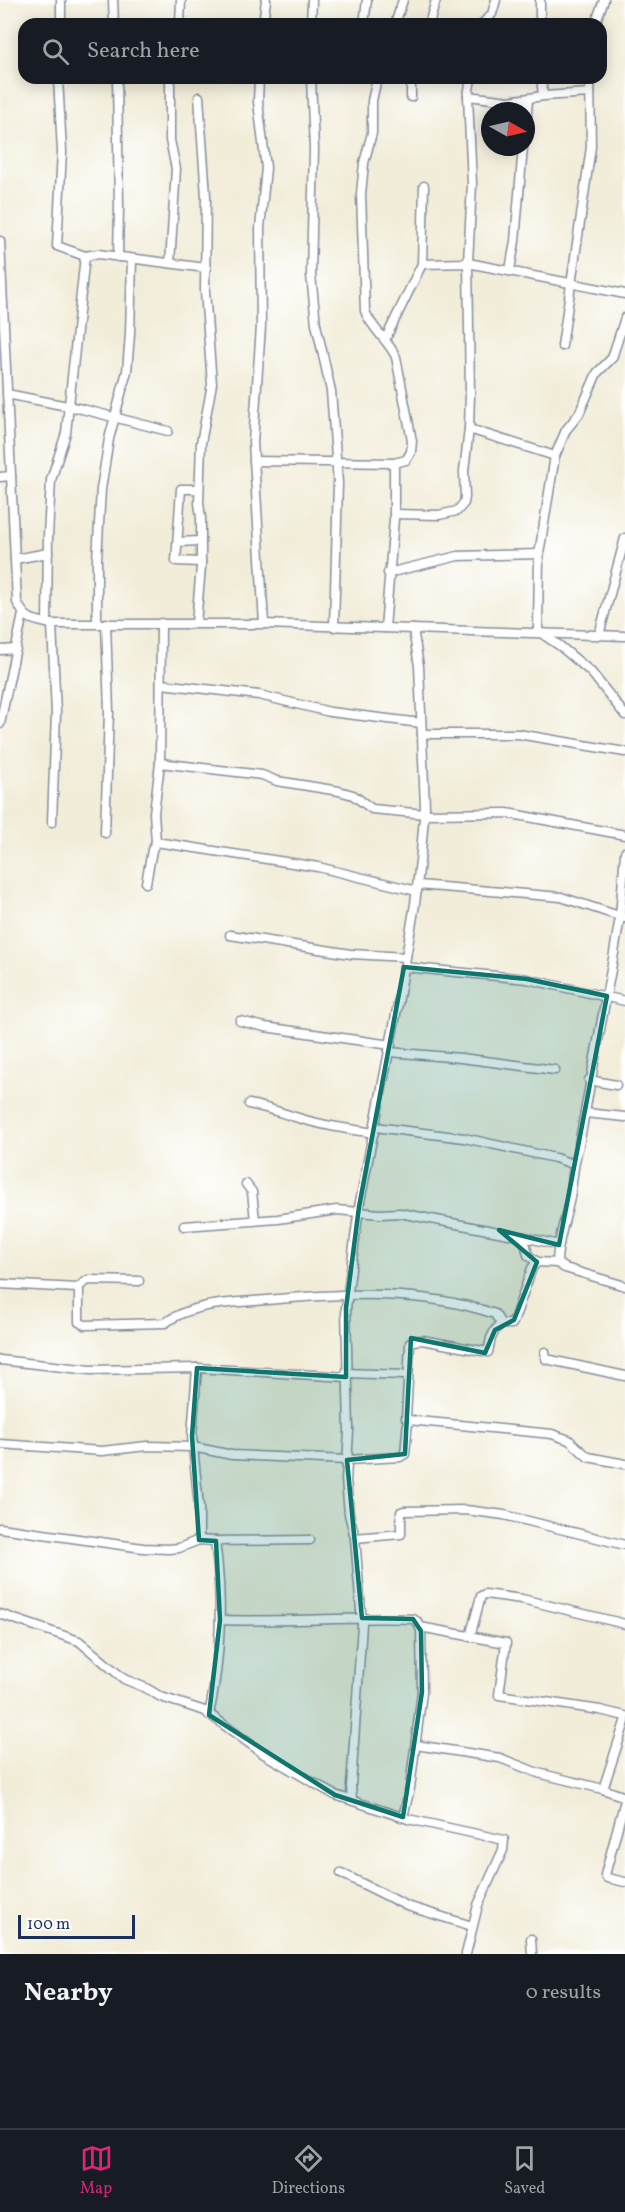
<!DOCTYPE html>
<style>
:root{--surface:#171b24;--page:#20242c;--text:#f1f3f6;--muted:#9ea1a6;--line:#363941;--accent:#db2777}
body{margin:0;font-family:Vollkorn,serif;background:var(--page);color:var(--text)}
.compass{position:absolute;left:481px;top:102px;width:54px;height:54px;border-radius:50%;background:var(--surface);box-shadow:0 3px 15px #0003;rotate:98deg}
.scale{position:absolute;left:18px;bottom:15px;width:117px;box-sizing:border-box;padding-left:6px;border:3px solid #1b2f5e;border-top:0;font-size:16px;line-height:21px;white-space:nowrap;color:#1b2f5e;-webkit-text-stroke:4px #fff;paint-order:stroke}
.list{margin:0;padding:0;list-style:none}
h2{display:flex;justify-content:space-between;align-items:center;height:78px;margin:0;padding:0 24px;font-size:26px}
h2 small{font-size:20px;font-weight:400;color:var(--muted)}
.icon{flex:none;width:33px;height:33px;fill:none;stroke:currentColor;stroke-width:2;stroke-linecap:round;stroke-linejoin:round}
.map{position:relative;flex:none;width:625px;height:1954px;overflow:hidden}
.search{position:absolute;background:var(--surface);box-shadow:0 3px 15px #0003;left:18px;right:18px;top:18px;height:66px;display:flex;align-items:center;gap:15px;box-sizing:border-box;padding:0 21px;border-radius:18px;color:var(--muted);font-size:22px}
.sheet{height:174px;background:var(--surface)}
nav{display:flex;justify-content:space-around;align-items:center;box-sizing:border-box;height:84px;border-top:2px solid var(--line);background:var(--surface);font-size:16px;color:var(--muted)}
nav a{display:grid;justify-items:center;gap:3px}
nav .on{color:var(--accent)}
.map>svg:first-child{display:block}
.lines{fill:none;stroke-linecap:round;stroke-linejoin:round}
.minor-casing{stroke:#868e9c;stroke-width:11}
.minor{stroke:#fff;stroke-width:8}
.marked{fill:#0f766e;fill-opacity:0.2;stroke:#0f766e;stroke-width:4.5;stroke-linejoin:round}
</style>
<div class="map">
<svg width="625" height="1954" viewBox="0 0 625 1954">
<rect width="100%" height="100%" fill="#fff"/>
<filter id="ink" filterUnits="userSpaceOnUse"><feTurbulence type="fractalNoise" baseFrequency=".0167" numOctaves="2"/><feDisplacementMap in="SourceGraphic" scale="12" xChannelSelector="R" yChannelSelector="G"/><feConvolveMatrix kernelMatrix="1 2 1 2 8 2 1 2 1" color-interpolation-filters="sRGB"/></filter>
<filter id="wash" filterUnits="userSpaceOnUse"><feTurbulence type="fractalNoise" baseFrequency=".008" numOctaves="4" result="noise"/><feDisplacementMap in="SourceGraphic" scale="24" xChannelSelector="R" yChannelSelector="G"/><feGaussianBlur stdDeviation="1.35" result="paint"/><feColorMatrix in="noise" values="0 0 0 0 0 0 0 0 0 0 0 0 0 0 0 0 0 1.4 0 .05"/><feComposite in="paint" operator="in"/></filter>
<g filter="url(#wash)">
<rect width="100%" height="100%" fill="#f2edd9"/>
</g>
<g filter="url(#ink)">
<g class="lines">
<g class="minor-casing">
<g id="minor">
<polyline points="113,0 114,24"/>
<polyline points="61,24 61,0"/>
<polyline points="180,24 181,0"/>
<polyline points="263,24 266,0"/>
<polyline points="311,24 312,0"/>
<polyline points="364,24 367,0"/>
<polyline points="395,24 403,0"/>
<polyline points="429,24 436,0"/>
<polyline points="482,24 492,14 496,0"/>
<polyline points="540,24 540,0"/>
<polyline points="595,24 604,0"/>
<polyline points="58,78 62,151 57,246 85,256 98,254 206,268"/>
<polyline points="117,78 119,207 118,257"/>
<polyline points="259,78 258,102 266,168 260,228 261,326 253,442 264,624"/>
<polyline points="311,78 314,149 311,275 316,324 331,391 338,483 334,627"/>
<path d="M377,78L372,101V133L364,163L361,194L365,311C371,328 388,340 396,357L412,441L411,452L406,460L394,463V519L385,628"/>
<polyline points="411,78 411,97"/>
<polyline points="541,78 543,96"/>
<polyline points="468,96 509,101 543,96 590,93"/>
<polyline points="526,128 528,99"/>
<path d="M0,241L17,602C26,621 33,620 52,624H264L625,636"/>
<polyline points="170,263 176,169 170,140 170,78"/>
<polyline points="422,264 468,263 625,294"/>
<polyline points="510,270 515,241 523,147"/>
<polyline points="625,318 612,358 597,373 579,414 566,430 555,456 539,554 538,631 560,646 591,672 625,715"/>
<polyline points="385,340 422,264 424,186"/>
<polyline points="562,346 591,147 590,78"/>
<polyline points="7,394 82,409 168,431"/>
<polyline points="469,429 555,456"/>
<polyline points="254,461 394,463"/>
<polyline points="0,477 11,476"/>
<polyline points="199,489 181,489 176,561 201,562"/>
<polyline points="394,514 439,515 457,511 464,503 465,497 464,471 469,429 470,393 468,263 472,184 468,96 471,78"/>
<polyline points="178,542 200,541"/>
<polyline points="15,559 48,553"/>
<polyline points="388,573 458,556 539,554"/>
<polyline points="47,623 48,536 51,480 66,433 85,256"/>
<polyline points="97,623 97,559 101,489 109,439 127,371 130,334 132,259"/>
<polyline points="196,623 201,567 201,518 199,503 201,443 212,384 205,291 206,196 199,97"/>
<polyline points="52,624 56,713 52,822"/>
<polyline points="599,635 625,538"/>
<polyline points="0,650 16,649"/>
<polyline points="161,684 259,695 330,712 421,723"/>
<polyline points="0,724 23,614"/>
<polyline points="422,734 518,734 625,752"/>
<polyline points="160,763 262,775 277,781 339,791 353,795 372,809 425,814 507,813 625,835"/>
<polyline points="105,833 109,712 106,623"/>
<polyline points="156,842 318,867 417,891"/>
<polyline points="146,883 152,850 156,842 154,813 160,763 161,623"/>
<polyline points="418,885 561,897 625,918"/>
<polyline points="230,935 351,954 406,957"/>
<polyline points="404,967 527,979 625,1001"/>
<polyline points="240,1021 265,1027 391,1045"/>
<polyline points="389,1052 461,1058 555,1070"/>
<polyline points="589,1080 616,1085"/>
<path d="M249,1104C265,1107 279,1112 295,1117C320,1125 347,1129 374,1133"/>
<polyline points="585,1113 625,1117"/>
<polyline points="375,1127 464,1138 555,1158 573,1164"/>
<polyline points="246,1184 252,1192 255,1220"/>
<polyline points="184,1226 278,1219 337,1210 380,1214 400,1213 524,1237 528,1255 537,1262"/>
<polyline points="524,1237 559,1245"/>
<path d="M557,1263C557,1241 566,1219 570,1197C573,1179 573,1164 579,1145L614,953L620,917L625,852"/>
<path d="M0,1284L77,1288L79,1291V1322L85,1325L165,1323C193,1302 234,1303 267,1300C343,1293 422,1289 495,1314L501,1324"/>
<polyline points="625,1286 565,1268 557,1263 537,1262 532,1268 514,1320 512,1324 501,1324 495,1330 491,1338 488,1352 422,1340 413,1341 410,1343 406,1418 408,1420 552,1434 569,1440 588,1457 625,1464"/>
<polyline points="77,1288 88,1280 139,1281"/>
<polyline points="545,1352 546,1359 625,1376"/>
<polyline points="0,1360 90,1370 197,1368 347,1377"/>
<polyline points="197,1368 192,1436 199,1507 199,1540"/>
<polyline points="346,1373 404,1375 407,1377"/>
<polyline points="0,1444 102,1451 147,1446 193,1447 232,1455 347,1460 400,1457 405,1454 408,1420"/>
<path d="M0,1528L143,1548L169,1549L179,1548L199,1540L215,1541C223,1598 221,1658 209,1715"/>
<polyline points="355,1538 401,1534 401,1512 404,1511 466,1510 504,1515 625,1545"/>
<polyline points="215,1541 310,1540"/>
<polyline points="0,1614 79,1641 124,1679 146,1688 161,1697 205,1711 264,1754 335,1795 408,1819 504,1840 503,1850 478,1905 466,1954"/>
<path d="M220,1620C284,1622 348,1617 413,1619L418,1622L421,1631L422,1692L410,1788L403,1817"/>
<polyline points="420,1627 506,1643 499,1695 600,1710 625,1716"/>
<polyline points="470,1637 481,1596 485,1594 522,1599 625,1624"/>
<polyline points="416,1745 500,1758 538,1773 603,1789 625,1797"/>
<polyline points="603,1789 625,1722"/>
<polyline points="352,1800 351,1786 362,1624 355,1538 349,1514 346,1480 349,1431 346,1308 359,1207 398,1004 415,904 421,852 425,807 419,666 413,629"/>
<polyline points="625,1800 605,1875 607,1878 625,1882"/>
<polyline points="341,1873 407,1906 472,1926"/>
<polyline points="531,1939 532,1954"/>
</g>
</g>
<use href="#minor" class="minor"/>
</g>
</g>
<path class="marked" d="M404,967L527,979L607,996L559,1245L499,1230L537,1262L514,1320L495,1330L485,1353L411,1338L405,1454L347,1460L362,1618L413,1619L421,1631L422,1692L403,1817L335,1795L209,1715L220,1620L216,1541L199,1540L192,1436L197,1368L346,1377V1308L359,1207Z"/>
</svg>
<svg class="compass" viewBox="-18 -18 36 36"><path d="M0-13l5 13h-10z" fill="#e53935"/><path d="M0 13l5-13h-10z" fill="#9ea1a6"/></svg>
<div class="scale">100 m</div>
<div class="search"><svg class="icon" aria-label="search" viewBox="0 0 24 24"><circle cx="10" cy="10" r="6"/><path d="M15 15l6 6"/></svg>Search here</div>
</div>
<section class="sheet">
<h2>Nearby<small>0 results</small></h2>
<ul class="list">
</ul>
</section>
<nav>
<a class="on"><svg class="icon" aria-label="map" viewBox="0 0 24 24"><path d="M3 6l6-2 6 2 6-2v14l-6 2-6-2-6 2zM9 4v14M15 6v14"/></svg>Map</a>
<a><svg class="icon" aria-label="directions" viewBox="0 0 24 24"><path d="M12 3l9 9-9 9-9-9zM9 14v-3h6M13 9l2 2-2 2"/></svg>Directions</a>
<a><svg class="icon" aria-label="saved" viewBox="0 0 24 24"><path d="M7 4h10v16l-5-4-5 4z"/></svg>Saved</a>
</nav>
